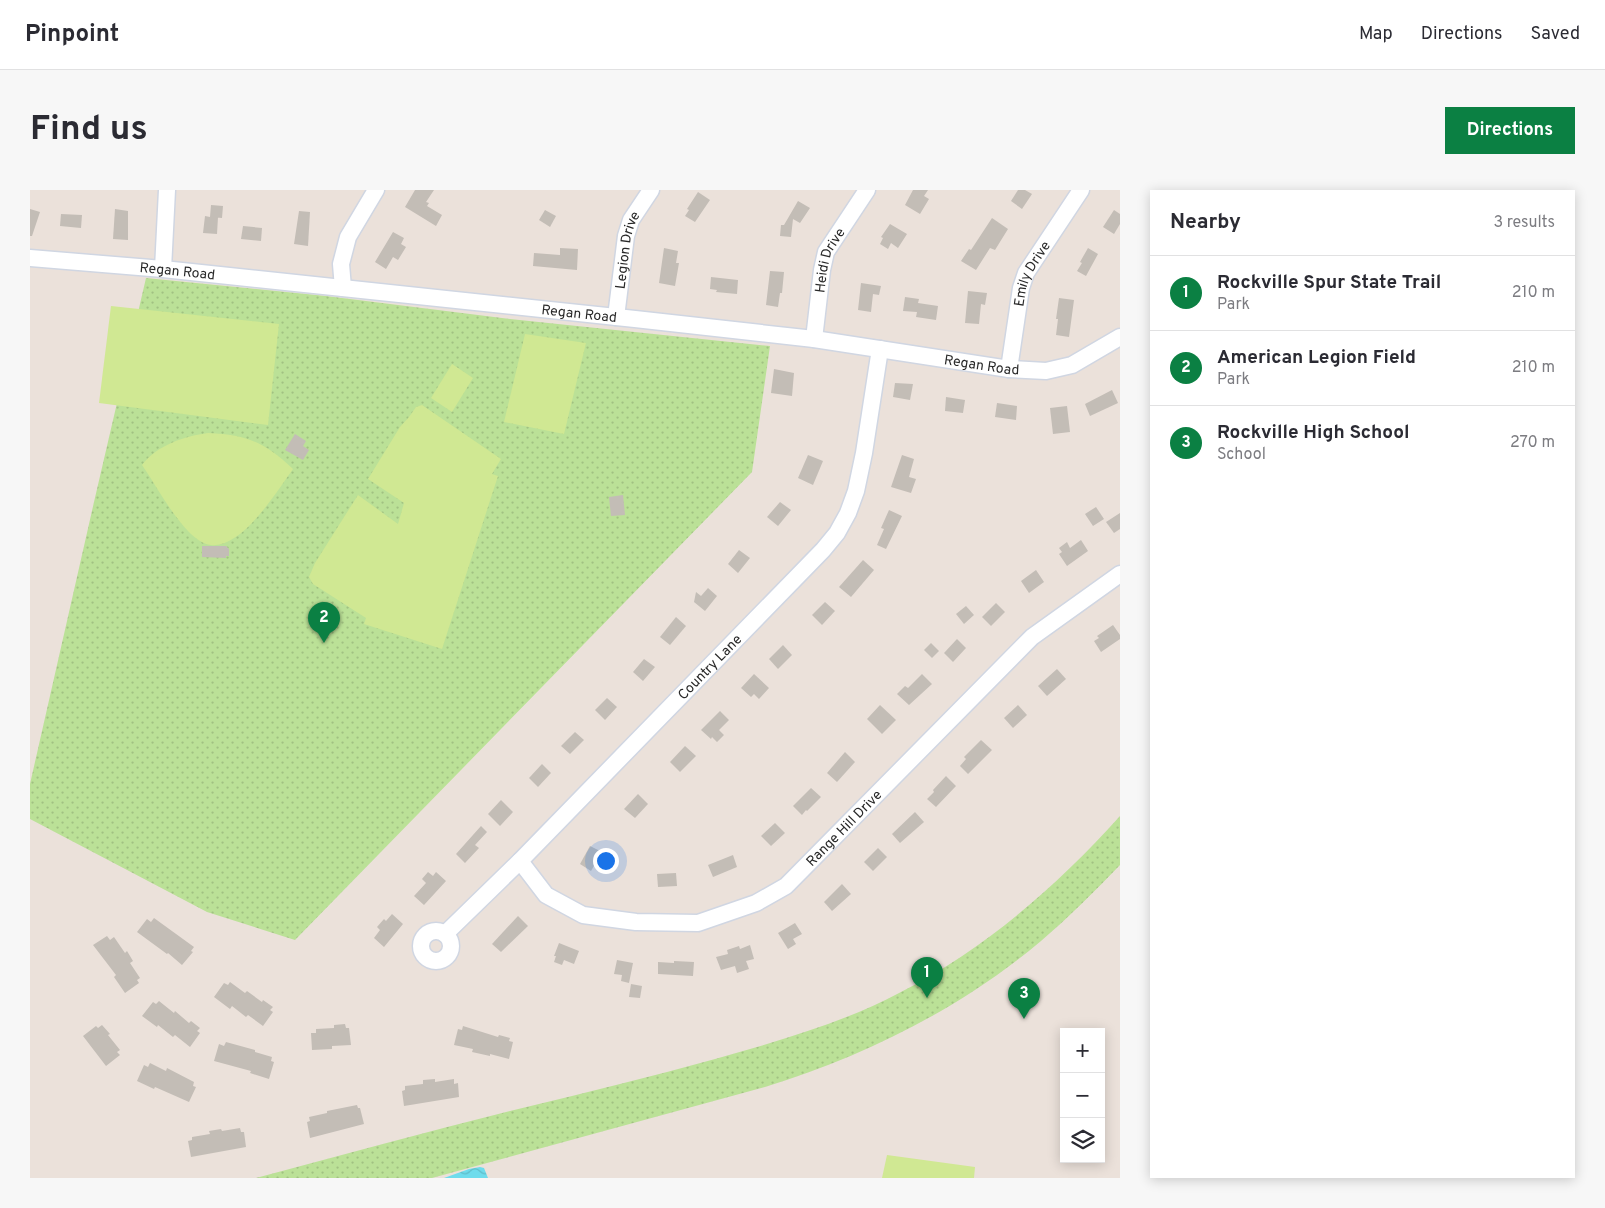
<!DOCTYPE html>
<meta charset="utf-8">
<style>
:root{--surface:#fff;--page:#f7f7f7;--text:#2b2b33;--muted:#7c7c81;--line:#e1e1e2;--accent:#0b8043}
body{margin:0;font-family:Overpass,sans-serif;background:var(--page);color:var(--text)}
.controls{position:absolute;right:15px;bottom:15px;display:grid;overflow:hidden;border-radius:0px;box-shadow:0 2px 12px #0003}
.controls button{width:45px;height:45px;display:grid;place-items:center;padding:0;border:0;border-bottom:1px solid var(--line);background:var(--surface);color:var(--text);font:25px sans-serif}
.you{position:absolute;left:575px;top:670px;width:18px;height:18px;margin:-12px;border:4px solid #fff;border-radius:50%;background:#1a73e8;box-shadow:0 0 0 8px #1a73e833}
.badge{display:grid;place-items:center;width:32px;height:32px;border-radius:50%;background:var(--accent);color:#fff;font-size:16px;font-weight:700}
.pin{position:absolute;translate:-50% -41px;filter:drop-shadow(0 1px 2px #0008)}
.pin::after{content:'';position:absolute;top:26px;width:18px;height:15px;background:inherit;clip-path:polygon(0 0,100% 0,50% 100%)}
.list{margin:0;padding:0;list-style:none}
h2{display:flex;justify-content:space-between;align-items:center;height:65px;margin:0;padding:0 20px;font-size:21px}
h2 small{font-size:16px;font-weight:400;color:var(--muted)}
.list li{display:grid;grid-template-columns:32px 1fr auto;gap:15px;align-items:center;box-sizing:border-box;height:75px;padding:0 20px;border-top:1px solid var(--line)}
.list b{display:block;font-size:19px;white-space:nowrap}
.list p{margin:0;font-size:16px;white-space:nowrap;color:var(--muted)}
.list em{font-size:16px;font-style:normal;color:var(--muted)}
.icon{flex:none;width:28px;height:28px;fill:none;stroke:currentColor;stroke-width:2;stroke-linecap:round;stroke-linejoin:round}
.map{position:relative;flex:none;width:1090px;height:988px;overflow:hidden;border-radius:0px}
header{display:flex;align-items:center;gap:30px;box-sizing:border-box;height:70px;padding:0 25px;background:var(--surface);border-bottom:1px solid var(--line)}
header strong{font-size:24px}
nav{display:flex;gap:28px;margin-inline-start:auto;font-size:18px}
.intro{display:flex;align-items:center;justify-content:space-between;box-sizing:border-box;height:120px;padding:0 30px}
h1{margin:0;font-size:35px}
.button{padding:12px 22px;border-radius:0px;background:var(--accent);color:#fff;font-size:18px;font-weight:700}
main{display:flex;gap:30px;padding:0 30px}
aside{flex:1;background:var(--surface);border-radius:0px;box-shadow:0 2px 12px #0003}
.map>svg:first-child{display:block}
.park{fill:url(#park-dots)}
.pitch{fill:#d0e893}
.water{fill:url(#water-waves)}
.building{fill:#c3bdb6}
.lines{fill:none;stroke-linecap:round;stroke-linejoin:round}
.minor-casing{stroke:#d0d6e2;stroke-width:19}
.minor{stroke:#fff;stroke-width:16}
.labels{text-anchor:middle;stroke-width:5;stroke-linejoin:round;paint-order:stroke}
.street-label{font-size:14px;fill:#292929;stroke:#fff}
</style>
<header>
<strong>Pinpoint</strong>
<nav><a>Map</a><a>Directions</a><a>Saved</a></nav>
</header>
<div class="intro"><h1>Find us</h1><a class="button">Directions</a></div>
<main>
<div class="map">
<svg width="1090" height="988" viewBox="0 0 1090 988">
<defs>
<pattern id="park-dots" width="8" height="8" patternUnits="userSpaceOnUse" patternTransform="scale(1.25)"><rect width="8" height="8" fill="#bbe197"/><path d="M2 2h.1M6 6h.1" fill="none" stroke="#a1c182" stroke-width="1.8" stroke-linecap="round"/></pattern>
<pattern id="water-waves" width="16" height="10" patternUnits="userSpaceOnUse" patternTransform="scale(1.25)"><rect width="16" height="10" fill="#6edcec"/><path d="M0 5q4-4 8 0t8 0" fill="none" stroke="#5fbdca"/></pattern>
</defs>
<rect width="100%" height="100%" fill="#ebe1da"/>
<g class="park">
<polygon points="116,88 296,106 480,129 740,156 722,282 265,750 177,722 0,629 0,594 64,312"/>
<path d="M1090,626V675C1065,701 1039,727 1011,751C930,819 835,866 735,897L402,988H226C331,960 436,931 542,906C607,890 672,873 737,854C783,840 828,825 871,802C956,758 1026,697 1090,626Z"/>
</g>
<g class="pitch">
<polygon points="81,116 249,134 238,235 69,213"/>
<polygon points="495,144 556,153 534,244 474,232"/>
<polygon points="422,174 443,188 422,222 401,208"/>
<polygon points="392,215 471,269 462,284 468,286 412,459 334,434 336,428 283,394 279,387 285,373 328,305 368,334 374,313 338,289 370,237 379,227 386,217"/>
<path d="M178,243C218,245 234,252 263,279C247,301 212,359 181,355C170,354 158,342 151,333C136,315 125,294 112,275C127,255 155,246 178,243Z"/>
<polygon points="857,965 945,977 944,988 852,988"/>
</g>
<polygon class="water" points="450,977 454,978 458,988 414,988 439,979"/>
<g class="building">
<polygon points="385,0 404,0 396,12 399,13 397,16 412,25 406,36 375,17"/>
<polygon points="883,0 898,0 894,6 899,9 890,24 875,15"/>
<polygon points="988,0 995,0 1002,4 992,19 981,11"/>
<polygon points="668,2 680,10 665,32 655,26 659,20 657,19"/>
<polygon points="768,11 780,18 770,33 763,29 761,47 750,46 751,35 754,35"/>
<polygon points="181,15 193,16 192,28 181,27 188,27 187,44 173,43 175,26 180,27"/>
<polygon points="0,19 10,22 2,46 0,46"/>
<polygon points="85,19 98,21 98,50 83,49"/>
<polygon points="515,20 526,26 520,37 509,30"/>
<polygon points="1084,20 1090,24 1090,34 1084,44 1073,37"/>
<polygon points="269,21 280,22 278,56 264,54"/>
<polygon points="31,24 52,25 51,38 30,36"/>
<polygon points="962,28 978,39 965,60 960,58 946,80 931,71 939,59 941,60"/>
<polygon points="860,34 877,44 868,58 861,53 858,59 850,54 853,48 851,47"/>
<polygon points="213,36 232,38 231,51 211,49"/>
<polygon points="363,42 374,48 371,54 376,57 368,70 363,67 356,79 345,72"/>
<polygon points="530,58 548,59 547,80 503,76 504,63 530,65"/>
<polygon points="634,58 648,61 646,73 649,73 645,96 629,93"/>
<polygon points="1058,58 1068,64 1056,86 1047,81 1052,73 1050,72"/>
<polygon points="740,81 754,82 752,103 750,103 748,117 736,115"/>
<polygon points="681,87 708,90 707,104 686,102 687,100 680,99"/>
<polygon points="831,93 851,96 849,105 843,104 841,122 828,120"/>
<polygon points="938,101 957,103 955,115 951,114 949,134 935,133"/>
<polygon points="875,107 889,109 888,113 908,116 906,130 886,127 887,122 873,121"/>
<polygon points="1029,108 1044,110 1039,147 1026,145 1028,129 1026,129"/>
<polygon points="744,179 764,183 762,206 741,203"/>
<polygon points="865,193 883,194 880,210 863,207"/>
<polygon points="1082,200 1088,213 1060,226 1055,214"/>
<polygon points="916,207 935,210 933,223 915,221"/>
<polygon points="967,213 987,216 986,230 965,227"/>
<polygon points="1037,216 1040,242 1023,244 1020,218"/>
<polygon points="265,244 276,251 273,256 279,260 273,270 255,260"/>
<polygon points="778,265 793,271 783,295 768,288"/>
<polygon points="872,265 884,269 879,287 886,289 881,303 861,297"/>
<polygon points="593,305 595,325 581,326 579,307"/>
<polygon points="750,312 761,320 748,336 737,327"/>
<polygon points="1066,317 1074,329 1063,336 1055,324"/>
<polygon points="859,320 872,326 856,359 847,355 854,339 851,338"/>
<polygon points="1090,323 1090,339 1084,343 1076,332"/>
<polygon points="1051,350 1058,361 1037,376 1029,364 1032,362 1029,358 1037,352 1040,358"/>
<polygon points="172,356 196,356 199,359 199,366 196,366 196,368 172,367"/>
<polygon points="709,360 720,368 708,383 698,374"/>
<polygon points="833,370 844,380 821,407 809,397"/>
<polygon points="1006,380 1014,392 999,403 991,391"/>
<polygon points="678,398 687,406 675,421 664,412 666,402 671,406"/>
<polygon points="795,412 805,421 792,435 782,425"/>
<polygon points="966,413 975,422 961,436 952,427"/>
<polygon points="936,416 944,425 934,434 926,424"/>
<polygon points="646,427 656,436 640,455 630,447"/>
<polygon points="1083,435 1090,445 1090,449 1071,462 1064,451 1069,448 1067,446"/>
<polygon points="927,449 936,458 923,472 914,463"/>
<polygon points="901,453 909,461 902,468 894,460"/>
<polygon points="753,455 762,465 748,479 739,469"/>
<polygon points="614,469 625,477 613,491 603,482"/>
<polygon points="1027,479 1036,489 1017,506 1008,496"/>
<polygon points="724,484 739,498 729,509 724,504 721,507 711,498"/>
<polygon points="892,484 902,494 879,515 867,504 875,496 878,498"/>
<polygon points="577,508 587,517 575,530 565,520"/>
<polygon points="850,515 866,530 852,544 837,529"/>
<polygon points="988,515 997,525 983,538 974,528"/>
<polygon points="690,521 699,530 689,540 694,545 687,552 682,547 681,549 671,540"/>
<polygon points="545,542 554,550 540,564 531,556"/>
<polygon points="951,550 962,560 938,584 930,576 936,569 934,567"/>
<polygon points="655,556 666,566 650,582 640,572"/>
<polygon points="815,562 825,572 807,592 797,583"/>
<polygon points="512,574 521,583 508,597 499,588"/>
<polygon points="916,586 926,596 906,617 897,609 904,602 903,600"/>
<polygon points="781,598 791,607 777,621 776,620 772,625 763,616"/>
<polygon points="608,604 618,614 605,628 594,619"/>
<polygon points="471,610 483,622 470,636 458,624"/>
<polygon points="885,622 894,632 870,653 862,644"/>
<polygon points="745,633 755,643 741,656 731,646"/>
<polygon points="451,636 457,642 445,655 449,658 435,673 426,664"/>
<polygon points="560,656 572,662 561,681 550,674"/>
<polygon points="848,658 857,667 843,681 834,672"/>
<polygon points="703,665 707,677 683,687 678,675"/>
<polygon points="398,682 403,686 406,682 416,691 394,715 384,706 396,693 392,689"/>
<polygon points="646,683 647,696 628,697 627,684"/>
<polygon points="812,694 821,704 802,721 794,712"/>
<polygon points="362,724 373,734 354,757 344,748 350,740 347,737 354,729 356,731"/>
<polygon points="488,726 498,736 471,762 462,754"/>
<polygon points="124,728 164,757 161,761 163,762 152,775 138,763 137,764 107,742 117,729 121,732"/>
<polygon points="765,733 772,744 763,749 766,754 758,759 748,743"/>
<polygon points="77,746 80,750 84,747 95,763 97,761 103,771 100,773 110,788 107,790 109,793 95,803 84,787 86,785 63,755"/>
<polygon points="529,753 549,761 544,774 534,770 532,775 524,772 526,766 524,766"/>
<polygon points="720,755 724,769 716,771 719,779 707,783 705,776 691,780 686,767 698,764 697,760 709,756 710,759"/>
<polygon points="587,770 603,773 599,793 591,791 592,785 584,784"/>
<polygon points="644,771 664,772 663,786 628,784 628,772 644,773"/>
<polygon points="200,792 215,803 217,801 232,812 233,810 243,817 240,820 243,822 233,836 218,825 216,827 202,816 200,819 184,807 194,793 198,795"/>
<polygon points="601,794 612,796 610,808 599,807"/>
<polygon points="129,811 144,823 145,821 159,833 161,831 170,838 167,841 170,843 160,857 145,845 143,847 128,835 127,837 112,826 123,812 126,814"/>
<polygon points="315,834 316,838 319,838 321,855 302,856 302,859 282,860 281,843 286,843 286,839 304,838 304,835"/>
<polygon points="72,835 80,844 78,845 90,860 87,862 90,865 76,876 53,846 66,836 68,838"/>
<polygon points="433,836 468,847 469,845 480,848 479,851 483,852 479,869 460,864 460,866 442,862 443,859 424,855 428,839 432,840"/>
<polygon points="196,852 225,860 225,862 242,867 241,871 244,872 239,889 220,883 221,881 184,871 189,854 194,856"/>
<polygon points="120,873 136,881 137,878 164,892 163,896 166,897 159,912 125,897 124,899 107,891 114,875 118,877"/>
<polygon points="405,889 405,892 424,889 424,894 428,893 429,907 374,916 372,901 375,900 375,896 393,894 393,890"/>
<polygon points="327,915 328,918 330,918 334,934 280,948 277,932 280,931 279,927 297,923 297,921"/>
<polygon points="210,938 211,942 214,942 216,957 161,967 158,951 162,950 162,947 180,944 179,941 191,939 192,941"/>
</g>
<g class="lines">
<g class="minor-casing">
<g id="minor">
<path id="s1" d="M0,68L133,79L605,129L784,149L979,179L1016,181L1042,175L1090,147"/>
<polyline points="133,79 137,0"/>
<polyline points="313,98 311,74 318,47 346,0"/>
<path id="s2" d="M586,127L596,46L601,30L621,0"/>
<path id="s3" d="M784,149L792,80L796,62L837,0"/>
<path id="s4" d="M979,179L991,98L996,83L1051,0"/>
<path id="s5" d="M490,671L516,705L553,725L606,732L668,733L726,713L756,696L1002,447L1090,384"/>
<circle cx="406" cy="756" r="15"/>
<path id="s6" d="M415,744L490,671L793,360L807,343L818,323L826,301L834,263L850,159"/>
</g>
</g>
<use href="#minor" class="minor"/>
</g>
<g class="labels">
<g class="street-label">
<text dy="5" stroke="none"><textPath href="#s2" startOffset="68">Legion Drive</textPath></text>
<text dy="5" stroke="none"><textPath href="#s3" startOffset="81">Heidi Drive</textPath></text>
<text dy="5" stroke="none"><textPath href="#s1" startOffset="148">Regan Road</textPath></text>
<text dy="5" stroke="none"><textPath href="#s4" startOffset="99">Emily Drive</textPath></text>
<text dy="5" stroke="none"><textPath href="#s1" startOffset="552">Regan Road</textPath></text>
<text dy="5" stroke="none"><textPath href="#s1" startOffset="958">Regan Road</textPath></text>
<text dy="5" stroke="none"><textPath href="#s6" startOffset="376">Country Lane</textPath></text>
<text dy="5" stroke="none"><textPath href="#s5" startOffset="378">Range Hill Drive</textPath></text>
</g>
</g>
</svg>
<div class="controls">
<button>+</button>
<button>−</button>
<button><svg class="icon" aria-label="layers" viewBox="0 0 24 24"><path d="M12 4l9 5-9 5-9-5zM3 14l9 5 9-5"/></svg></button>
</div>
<div class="you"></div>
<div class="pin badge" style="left:897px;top:808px">1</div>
<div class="pin badge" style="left:294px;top:453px">2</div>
<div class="pin badge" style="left:994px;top:829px">3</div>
</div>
<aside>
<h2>Nearby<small>3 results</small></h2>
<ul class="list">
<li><span class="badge">1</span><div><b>Rockville Spur State Trail</b><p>Park</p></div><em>210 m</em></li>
<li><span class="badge">2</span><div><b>American Legion Field</b><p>Park</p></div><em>210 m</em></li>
<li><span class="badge">3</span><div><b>Rockville High School</b><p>School</p></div><em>270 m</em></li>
</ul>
</aside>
</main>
